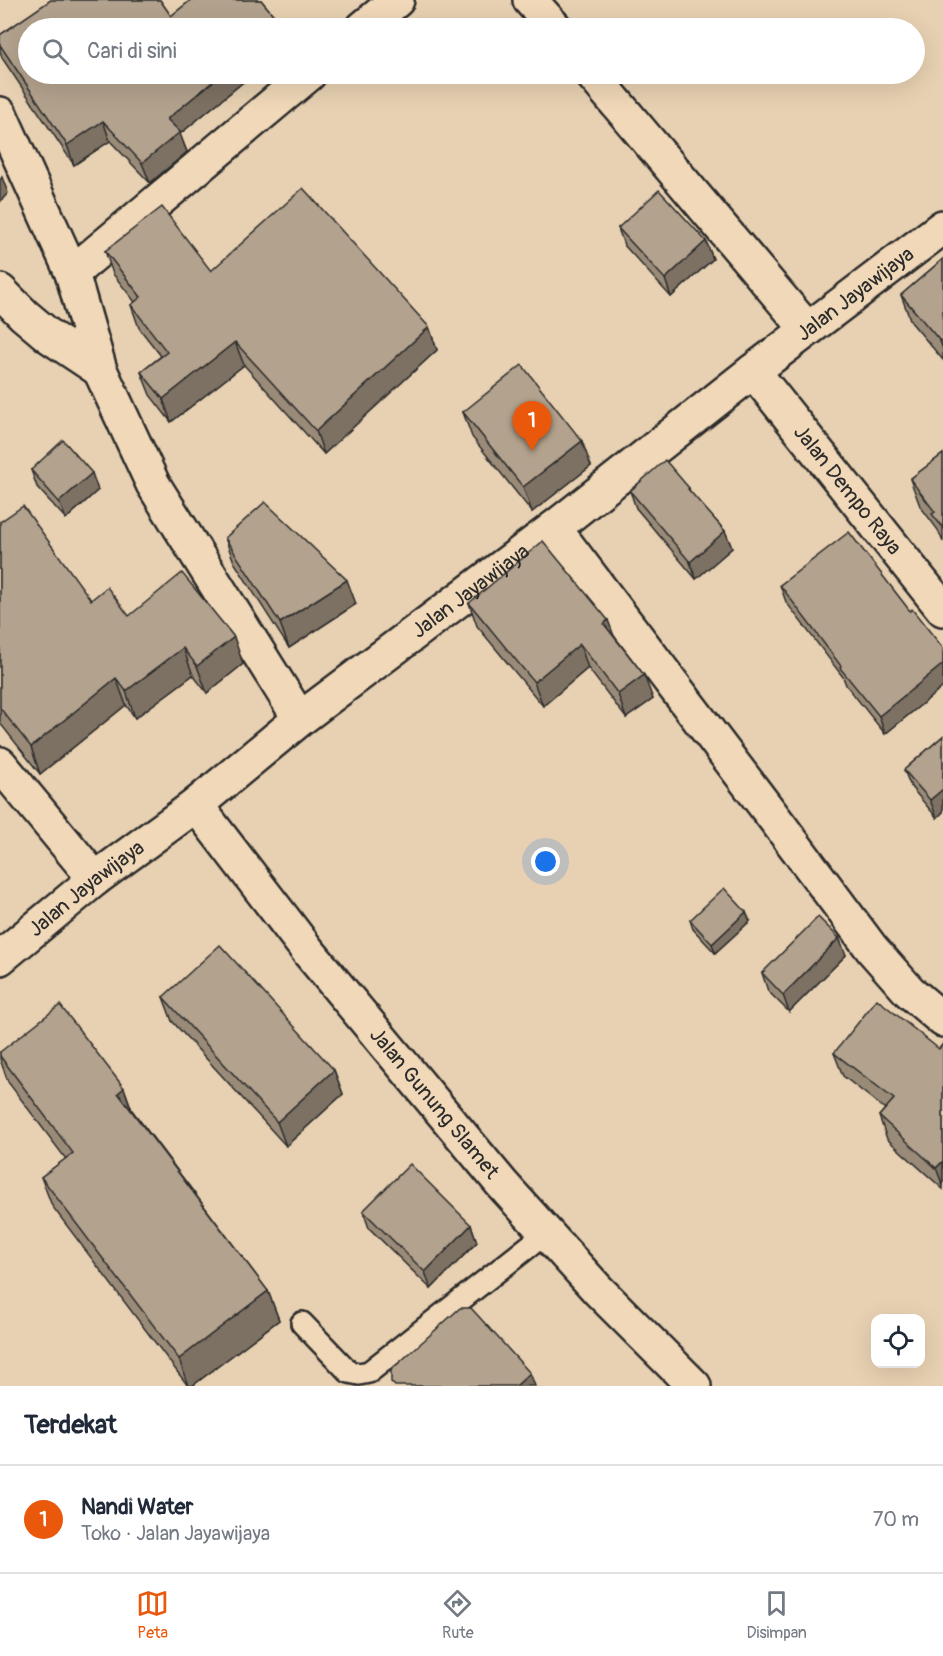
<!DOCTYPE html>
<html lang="id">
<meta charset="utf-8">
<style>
:root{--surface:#fff;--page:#f6f6f7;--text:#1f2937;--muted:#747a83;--line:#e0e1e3;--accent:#ea580c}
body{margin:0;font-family:Pangolin,sans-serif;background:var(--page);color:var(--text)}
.controls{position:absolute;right:18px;bottom:18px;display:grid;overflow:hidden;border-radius:12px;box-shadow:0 6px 24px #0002}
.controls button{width:54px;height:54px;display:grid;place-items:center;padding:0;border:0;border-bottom:2px solid var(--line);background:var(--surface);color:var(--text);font:30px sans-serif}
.you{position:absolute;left:546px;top:862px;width:21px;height:21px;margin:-15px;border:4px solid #fff;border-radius:50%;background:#1a73e8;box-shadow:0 0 0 9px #1a73e833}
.badge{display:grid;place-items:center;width:39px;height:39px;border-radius:50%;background:var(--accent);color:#fff;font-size:20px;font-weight:700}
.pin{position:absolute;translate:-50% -50px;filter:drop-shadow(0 2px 3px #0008)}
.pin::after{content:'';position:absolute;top:32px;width:21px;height:18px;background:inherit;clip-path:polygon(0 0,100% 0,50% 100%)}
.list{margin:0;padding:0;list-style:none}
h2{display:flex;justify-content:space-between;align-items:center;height:78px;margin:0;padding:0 24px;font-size:26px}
h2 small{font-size:20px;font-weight:400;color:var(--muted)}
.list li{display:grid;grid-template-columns:39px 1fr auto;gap:18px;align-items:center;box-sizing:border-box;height:108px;padding:0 24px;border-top:2px solid var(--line)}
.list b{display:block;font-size:22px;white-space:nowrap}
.list p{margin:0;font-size:20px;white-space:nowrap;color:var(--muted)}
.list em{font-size:20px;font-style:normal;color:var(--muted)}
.icon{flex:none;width:33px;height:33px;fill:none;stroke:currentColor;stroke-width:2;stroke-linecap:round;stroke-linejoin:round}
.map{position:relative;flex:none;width:943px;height:1386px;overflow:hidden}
.search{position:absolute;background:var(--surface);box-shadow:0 6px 24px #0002;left:18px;right:18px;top:18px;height:66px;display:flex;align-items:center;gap:15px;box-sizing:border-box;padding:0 21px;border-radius:33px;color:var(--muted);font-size:22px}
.sheet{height:186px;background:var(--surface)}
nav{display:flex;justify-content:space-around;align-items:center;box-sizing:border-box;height:84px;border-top:2px solid var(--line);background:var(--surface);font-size:16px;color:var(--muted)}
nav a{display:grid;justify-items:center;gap:3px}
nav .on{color:var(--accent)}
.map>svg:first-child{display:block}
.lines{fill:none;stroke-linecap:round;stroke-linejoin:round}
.lane-casing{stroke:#2b2b2b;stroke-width:26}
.street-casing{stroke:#2b2b2b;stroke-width:38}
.secondary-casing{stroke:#2b2b2b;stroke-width:38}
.lane{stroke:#f0d8b8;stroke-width:21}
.street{stroke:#f0d8b8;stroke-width:33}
.secondary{stroke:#f0d8b8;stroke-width:33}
.wall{fill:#9a8b79;stroke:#2b2b2b;stroke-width:1.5}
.shaded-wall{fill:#7d7163;stroke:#2b2b2b;stroke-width:1.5}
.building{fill:#b3a28d;stroke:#2b2b2b;stroke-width:1.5}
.labels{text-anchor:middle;stroke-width:4.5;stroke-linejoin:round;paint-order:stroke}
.street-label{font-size:21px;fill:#2b2b2b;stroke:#f0d8b8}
</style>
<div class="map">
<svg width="943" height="1386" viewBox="0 0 943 1386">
<rect width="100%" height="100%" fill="#e8d1b2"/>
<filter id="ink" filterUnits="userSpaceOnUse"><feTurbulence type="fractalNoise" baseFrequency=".0167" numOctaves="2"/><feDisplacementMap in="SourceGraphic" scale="12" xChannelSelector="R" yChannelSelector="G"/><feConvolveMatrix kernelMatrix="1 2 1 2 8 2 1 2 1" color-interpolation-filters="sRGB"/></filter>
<g filter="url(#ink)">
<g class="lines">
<g class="lane-casing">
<polyline id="lane" points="302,1323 349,1372 359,1374 369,1372 546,1233"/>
</g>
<g class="street-casing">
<g id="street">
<polyline points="530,0 555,28"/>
<polyline points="363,28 397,0"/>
<polyline points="592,74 807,329"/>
<polyline points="0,114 72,273 100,370 153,484 300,719"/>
<polyline points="72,273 309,74"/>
<polyline points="0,291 24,315 49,336 100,370"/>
<polyline points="554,528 781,827 872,949 909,991 943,1020"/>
<polyline points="0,764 95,879"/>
</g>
</g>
<g class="secondary-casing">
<g id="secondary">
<path id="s1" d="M753,371L943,609"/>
<path id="s2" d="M196,805L308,951L502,1184L598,1290L694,1386"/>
<path id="s3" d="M0,958L95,879L196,805L300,719L554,528L753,371L943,227"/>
</g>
</g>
<use href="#lane" class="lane"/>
<use href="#street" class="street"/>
<use href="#secondary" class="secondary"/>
</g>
<g class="wall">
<polygon points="51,0 160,0 171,16 191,0 261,0 281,24 282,28 28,28 28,74 253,74 180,134 187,152 150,183 110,141 74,165 2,58 0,51 0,35"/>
<polygon points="618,228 706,241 713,259 671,297 624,245"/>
<polygon points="105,251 211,271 429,327 437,350 324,454 244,365 171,422 150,395 141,372 161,356 139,328 131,305 135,302 113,274"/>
<polygon points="943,259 943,360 911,322 901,295"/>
<polygon points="463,412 591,466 532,512 472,437"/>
<polygon points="943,454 943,542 938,530 920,506 910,479"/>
<polygon points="31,470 98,490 66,519 37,487"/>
<polygon points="689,488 690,492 725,531 732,548 696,579 636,508 630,491"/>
<polygon points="0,522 91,600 243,664 207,693 193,675 135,718 126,705 40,774 0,723"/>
<polygon points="225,538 356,604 289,648 234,562"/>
<polygon points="780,585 910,611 943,648 943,687 885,734 846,685 843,677 786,602"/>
<polygon points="469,603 614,637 653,699 626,718 588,668 543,706 477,626"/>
<polygon points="943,736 943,812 937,818 911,787 904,770"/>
<polygon points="690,920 750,921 715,953 693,929"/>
<polygon points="839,938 846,955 789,1012 768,991 762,973"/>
<polygon points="163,997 334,1070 343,1094 286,1146 172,1021"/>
<polygon points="943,1044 943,1189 887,1139 879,1116 885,1109 843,1076 834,1053 939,1049"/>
<polygon points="0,1052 124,1088 132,1110 268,1291 279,1320 192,1386 188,1386 52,1206 41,1177 66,1159 8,1082 0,1059"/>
<polygon points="363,1211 471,1225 477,1242 431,1289 369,1228"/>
</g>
<g class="shaded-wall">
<polygon points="222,74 253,74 180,134 187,152 150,183 142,163 167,119"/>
<polygon points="103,121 110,141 74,165 67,145"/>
<polygon points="2,177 8,193 0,202 0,180"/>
<polygon points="706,241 713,259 671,297 665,279"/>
<polygon points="429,327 437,350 324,454 316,431"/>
<polygon points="943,339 943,349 940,341"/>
<polygon points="235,342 244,365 171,422 163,399"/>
<polygon points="582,441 591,466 532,512 523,487"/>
<polygon points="92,473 98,490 66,519 59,502"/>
<polygon points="725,531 732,548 696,579 690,562"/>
<polygon points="347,580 356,604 289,648 280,623"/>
<polygon points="608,620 617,644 604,624"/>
<polygon points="234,637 243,664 207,693 197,666"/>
<polygon points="580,644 588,668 543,706 534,682"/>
<polygon points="183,648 193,675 135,718 126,691"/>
<polygon points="943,664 943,687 885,734 879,716"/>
<polygon points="644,675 653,699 626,718 618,694"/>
<polygon points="116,678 126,705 40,774 31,747"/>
<polygon points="943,789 943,812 937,818 930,800"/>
<polygon points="746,912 750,921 715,953 712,944"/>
<polygon points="839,938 846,955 789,1012 783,995"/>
<polygon points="334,1070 343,1094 286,1146 277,1122"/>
<polygon points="124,1088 134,1117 118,1093"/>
<polygon points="943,1161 943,1186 936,1168"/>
<polygon points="471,1225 477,1242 431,1289 425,1272"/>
<polygon points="268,1291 279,1320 192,1386 188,1386 179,1359"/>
<polygon points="530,1373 535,1386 516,1386"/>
</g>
<g class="building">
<polygon points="51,0 160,0 171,16 191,0 261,0 281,24 276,28 28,28 28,74 222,74 167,119 180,132 142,163 103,121 67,145 0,45 0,35"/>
<polygon points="303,188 429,327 316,431 235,342 163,399 141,372 167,352 131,305 141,297 105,251 162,207 211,271"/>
<polygon points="659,190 706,241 665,279 618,228"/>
<polygon points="943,259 943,339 940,341 901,295"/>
<polygon points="522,365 582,441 523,487 463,412"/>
<polygon points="63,440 92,473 59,502 31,470"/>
<polygon points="943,454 943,528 932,514 935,512 910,479"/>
<polygon points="665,460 689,488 688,489 725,531 690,562 630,491"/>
<polygon points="265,502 347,580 280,623 225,538"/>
<polygon points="23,506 91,600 107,587 129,616 182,573 234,637 197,666 183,648 126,691 116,678 31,747 0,708 0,522"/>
<polygon points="849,532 910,611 912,609 943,648 943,664 879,716 840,668 841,666 780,585"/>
<polygon points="543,541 608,620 604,624 644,675 618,694 580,644 534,682 469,603"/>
<polygon points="943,736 943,789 930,800 904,770"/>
<polygon points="724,888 746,912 712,944 690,920"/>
<polygon points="818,917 839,938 783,995 762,973"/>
<polygon points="220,945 334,1070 277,1122 163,997"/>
<polygon points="877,999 939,1049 943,1044 943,1161 936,1168 879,1116 894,1099 834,1053"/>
<polygon points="60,1005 124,1088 118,1093 268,1291 179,1359 41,1177 73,1153 0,1056 0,1052"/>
<polygon points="410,1164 471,1225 425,1272 363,1211"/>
<polygon points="460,1308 471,1308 530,1373 516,1386 395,1386 391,1382 391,1370"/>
</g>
</g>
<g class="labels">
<g class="street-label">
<text dy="7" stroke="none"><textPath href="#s3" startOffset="1083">Jalan Jayawijaya</textPath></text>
<text dy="7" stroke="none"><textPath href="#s1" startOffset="152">Jalan Dempo Raya</textPath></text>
<text dy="7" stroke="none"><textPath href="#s3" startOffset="597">Jalan Jayawijaya</textPath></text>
<text dy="7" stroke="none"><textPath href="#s3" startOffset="111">Jalan Jayawijaya</textPath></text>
<text dy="7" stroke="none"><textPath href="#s2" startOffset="382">Jalan Gunung Slamet</textPath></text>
</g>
</g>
</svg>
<div class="controls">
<button><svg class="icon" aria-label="locate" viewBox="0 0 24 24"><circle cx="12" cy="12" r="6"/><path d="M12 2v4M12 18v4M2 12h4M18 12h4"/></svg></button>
</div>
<div class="you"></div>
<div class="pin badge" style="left:532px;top:451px">1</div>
<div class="search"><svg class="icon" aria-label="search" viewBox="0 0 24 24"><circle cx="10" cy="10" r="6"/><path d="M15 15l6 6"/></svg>Cari di sini</div>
</div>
<section class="sheet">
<h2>Terdekat<small></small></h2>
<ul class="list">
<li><span class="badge">1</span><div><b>Nandi Water</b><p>Toko · Jalan Jayawijaya</p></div><em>70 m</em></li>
</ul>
</section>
<nav>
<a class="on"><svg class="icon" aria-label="map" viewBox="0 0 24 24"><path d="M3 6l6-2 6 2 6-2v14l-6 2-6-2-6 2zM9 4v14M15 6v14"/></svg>Peta</a>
<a><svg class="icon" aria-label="directions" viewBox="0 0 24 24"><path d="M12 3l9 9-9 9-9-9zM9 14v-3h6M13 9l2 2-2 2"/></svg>Rute</a>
<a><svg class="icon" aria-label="saved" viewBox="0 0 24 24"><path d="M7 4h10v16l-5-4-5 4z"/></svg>Disimpan</a>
</nav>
